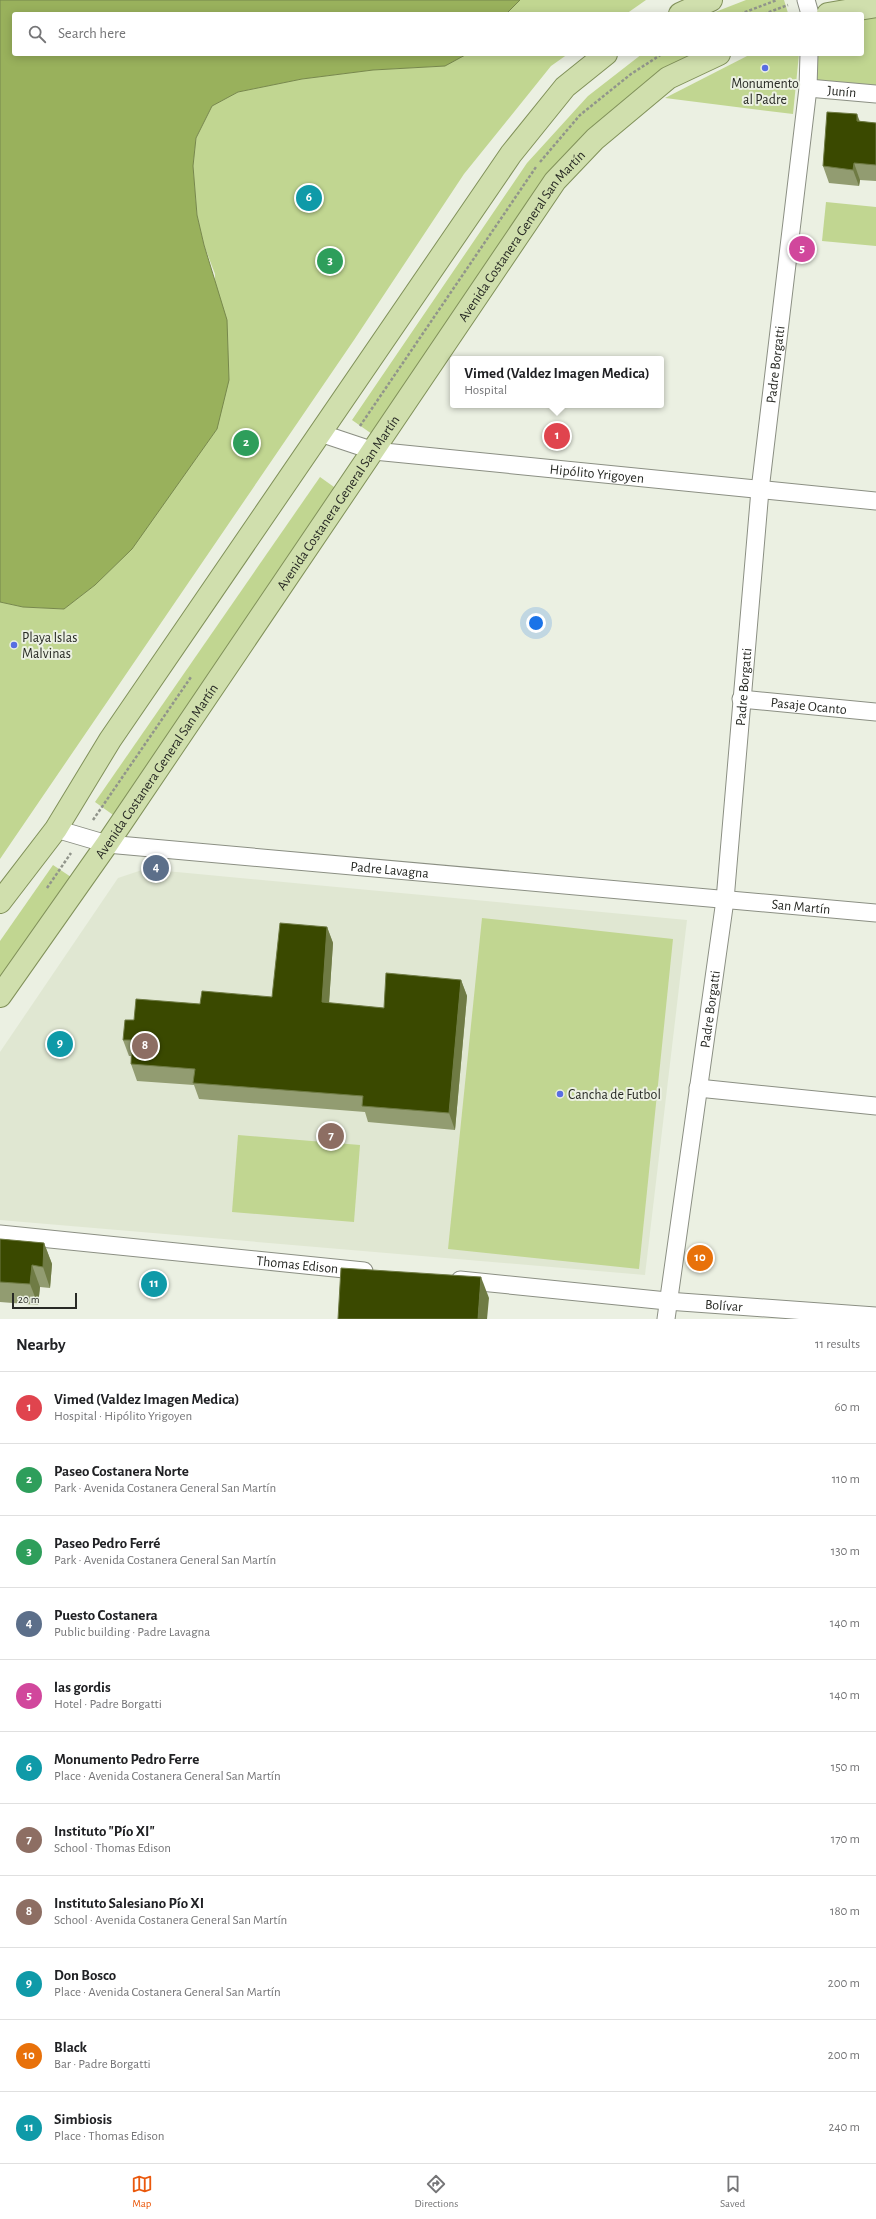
<!DOCTYPE html>
<meta charset="utf-8">
<style>
:root{--surface:#fff;--page:#f2f2f2;--text:#202124;--muted:#757577;--line:#e0e0e0;--accent:#ea580c}
body{margin:0;font-family:"Alegreya Sans",sans-serif;background:var(--page);color:var(--text)}
.scale{position:absolute;left:12px;bottom:10px;width:65px;box-sizing:border-box;padding-left:4px;border:2px solid #282a25;border-top:0;font-size:11px;line-height:14px;white-space:nowrap;color:#282a25;-webkit-text-stroke:3px #ebf0e2;paint-order:stroke}
.you{position:absolute;left:536px;top:623px;width:14px;height:14px;margin:-10px;border:3px solid #fff;border-radius:50%;background:#1a73e8;box-shadow:0 0 0 6px #1a73e833}
.badge{display:grid;place-items:center;width:26px;height:26px;border-radius:50%;background:var(--accent);color:#fff;font-size:13px;font-weight:700}
.pin{position:absolute;translate:-50% -50%;border:2px solid #fff;box-shadow:0 1px 4px #0006}
.popup{position:absolute;left:450px;top:356px;width:214px;height:52px;box-sizing:border-box;display:grid;place-content:center;border-radius:4px;background:var(--surface);filter:drop-shadow(0 1px 3px #0005);font-size:13px;white-space:nowrap;color:var(--muted)}
.popup b{font-size:15px;color:var(--text)}
.popup::after{content:'';position:absolute;left:50%;top:100%;margin-left:-8px;border:8px solid transparent;border-top-color:var(--surface)}
.list{margin:0;padding:0;list-style:none}
h2{display:flex;justify-content:space-between;align-items:center;height:52px;margin:0;padding:0 16px;font-size:17px}
h2 small{font-size:13px;font-weight:400;color:var(--muted)}
.list li{display:grid;grid-template-columns:26px 1fr auto;gap:12px;align-items:center;box-sizing:border-box;height:72px;padding:0 16px;border-top:1px solid var(--line)}
.list b{display:block;font-size:15px;white-space:nowrap}
.list p{margin:0;font-size:13px;white-space:nowrap;color:var(--muted)}
.list em{font-size:13px;font-style:normal;color:var(--muted)}
.icon{flex:none;width:22px;height:22px;fill:none;stroke:currentColor;stroke-width:2;stroke-linecap:round;stroke-linejoin:round}
.map{position:relative;flex:none;width:876px;height:1319px;overflow:hidden}
.search{position:absolute;background:var(--surface);box-shadow:0 2px 10px #0003;left:12px;right:12px;top:12px;height:44px;display:flex;align-items:center;gap:10px;box-sizing:border-box;padding:0 14px;border-radius:4px;color:var(--muted);font-size:15px}
.sheet{height:844px;background:var(--surface)}
nav{display:flex;justify-content:space-around;align-items:center;box-sizing:border-box;height:56px;border-top:1px solid var(--line);background:var(--surface);font-size:11px;color:var(--muted)}
nav a{display:grid;justify-items:center;gap:2px}
nav .on{color:var(--accent)}
.map>svg:first-child{display:block}
.built{fill:#e0e7d2}
.green{fill:#c1d691}
.water{fill:#99b15c;stroke:#77884c}
.lines{fill:none;stroke-linecap:round;stroke-linejoin:round}
.minor-casing{stroke:#8b8f83;stroke-width:19}
.primary-casing{stroke:#81915a;stroke-width:24}
.path{stroke:#91958b;stroke-width:2.5;stroke-dasharray:3 2;stroke-linecap:butt}
.minor{stroke:#fff;stroke-width:17}
.primary{stroke:#d0dfad;stroke-width:22}
.wall{fill:#929c71}
.shaded-wall{fill:#6f7b44}
.building{fill:#3a4900;stroke:#6f7b44}
.poi-dot{fill:#586de3;stroke:#ebf0e2;stroke-width:1.5}
.labels{text-anchor:middle;stroke-width:4;stroke-linejoin:round;paint-order:stroke}
.poi-label{font-size:14px;fill:#282a25;stroke:#ebf0e2;text-anchor:start}
.street-label{font-size:14px;fill:#282a25;stroke:#ebf0e2}
</style>
<div class="map">
<svg width="876" height="1319" viewBox="0 0 876 1319">
<rect width="100%" height="100%" fill="#ebf0e2"/>
<polygon class="built" points="145,869 687,920 645,1275 0,1220 0,1052 118,878"/>
<g class="green">
<polygon points="520,0 646,0 626,14 506,14"/>
<polygon points="746,0 784,0 788,13 710,14"/>
<polygon points="862,17 876,17 876,86 814,80 816,54 862,54"/>
<polygon points="467,54 568,54 551,66 464,174 354,340 0,859 0,602 23,607 64,609 95,585 132,548 217,429 215,274 204,245 197,215 193,166 196,138 212,106 238,92 302,79 373,70 445,66"/>
<polygon points="642,54 694,54 603,120 372,434 352,420 527,163 588,96"/>
<polygon points="751,54 799,54 793,114 665,98"/>
<polygon points="826,202 876,207 876,246 822,241"/>
<polygon points="320,477 341,492 116,817 95,802"/>
<polygon points="53,865 74,879 0,984 0,941"/>
<polygon points="482,918 673,939 639,1269 448,1249"/>
<polygon points="238,1135 360,1145 354,1222 232,1212"/>
</g>
<polygon class="water" points="0,0 520,0 506,14 14,14 14,54 467,54 445,66 373,70 302,79 238,92 212,106 196,138 193,166 197,215 204,245 227,320 229,380 217,429 132,549 95,585 64,609 23,607 0,602"/>
<g class="lines">
<g class="minor-casing">
<g id="minor">
<polyline points="806,0 810,14"/>
<path id="s1" d="M808,88L876,94"/>
<path id="s2" d="M320,433L374,451L876,501"/>
<path id="s3" d="M741,699L876,712"/>
<path id="s4" d="M56,829L107,844L876,913"/>
<polyline points="698,1088 876,1106"/>
<path id="s5" d="M0,1234L364,1271"/>
<path id="s6" d="M460,1280L667,1301L876,1316"/>
<path id="s7" d="M666,1319L725,900L760,490L808,88L809,54"/>
</g>
</g>
<g class="primary-casing">
<g id="primary">
<polyline points="680,14 711,0"/>
<polyline points="828,14 876,6"/>
<polyline points="0,902 56,829 110,740 511,154 565,87 606,54"/>
<path id="s8" d="M0,996L107,844L555,181L595,139L668,78L719,54"/>
</g>
</g>
<g class="path">
<polyline points="740,14 777,0"/>
<polyline points="764,14 788,5"/>
<polyline points="540,162 580,115 631,74 662,54"/>
<polyline points="360,426 536,167"/>
<polyline points="93,820 191,677"/>
<polyline points="47,888 71,853"/>
</g>
<use href="#minor" class="minor"/>
<use href="#primary" class="primary"/>
</g>
<g class="wall">
<polygon points="860,121 876,123 876,181 860,180 859,186 829,183 823,166"/>
<polygon points="327,927 333,943 329,1003 384,1008 461,980 467,996 455,1130 368,1122 365,1112 199,1099 194,1085 137,1081 131,1064 131,1056 129,1056 123,1040 134,1020 200,1004 272,997"/>
<polygon points="0,1239 44,1243 52,1264 50,1288 40,1287 38,1305 0,1302"/>
</g>
<g class="shaded-wall">
<polygon points="857,114 863,130 857,121"/>
<polygon points="854,163 860,180 859,186 853,170"/>
<polygon points="327,927 333,943 328,1018 322,1002"/>
<polygon points="461,980 467,996 455,1130 449,1113"/>
<polygon points="44,1243 52,1264 50,1288 43,1267"/>
<polygon points="32,1265 40,1287 38,1305 30,1284"/>
<polygon points="481,1277 489,1298 487,1319 478,1319"/>
</g>
<g class="building">
<polygon points="827,112 857,114 857,121 876,123 876,165 854,163 853,170 823,166"/>
<polygon points="280,923 327,927 322,1002 384,1008 386,973 461,980 449,1113 362,1106 363,1096 193,1083 195,1069 131,1064 132,1040 123,1040 125,1020 134,1020 136,999 200,1004 202,991 272,997"/>
<polygon points="0,1239 44,1243 43,1267 32,1265 30,1284 0,1282"/>
<polygon points="341,1268 481,1277 478,1319 338,1319"/>
</g>
<g class="poi-dot">
<circle cx="765" cy="68" r="4"/>
<circle cx="14" cy="645" r="4"/>
<circle cx="560" cy="1094" r="4"/>
</g>
<g class="labels">
<g class="poi-label">
<text x="765" y="88" text-anchor="middle">Monumento<tspan x="765" dy="16">al Padre</tspan></text>
<text x="22" y="642">Playa Islas<tspan x="22" dy="16">Malvinas</tspan></text>
<text x="568" y="1099">Cancha de Futbol</text>
</g>
<g class="street-label">
<text dy="5" stroke="none"><textPath href="#s1" startOffset="34">Junín</textPath></text>
<text dy="5" stroke="none"><textPath href="#s8" startOffset="922">Avenida Costanera General San Martín</textPath></text>
<text dy="5" stroke="none"><textPath href="#s7" startOffset="961">Padre Borgatti</textPath></text>
<text dy="5" stroke="none"><textPath href="#s2" startOffset="281">Hipólito Yrigoyen</textPath></text>
<text dy="5" stroke="none"><textPath href="#s8" startOffset="598">Avenida Costanera General San Martín</textPath></text>
<text dy="5" stroke="none"><textPath href="#s7" startOffset="637">Padre Borgatti</textPath></text>
<text dy="5" stroke="none"><textPath href="#s3" startOffset="68">Pasaje Ocanto</textPath></text>
<text dy="5" stroke="none"><textPath href="#s8" startOffset="274">Avenida Costanera General San Martín</textPath></text>
<text dy="5" stroke="none"><textPath href="#s4" startOffset="337">Padre Lavagna</textPath></text>
<text dy="5" stroke="none"><textPath href="#s4" startOffset="750">San Martín</textPath></text>
<text dy="5" stroke="none"><textPath href="#s7" startOffset="313">Padre Borgatti</textPath></text>
<text dy="5" stroke="none"><textPath href="#s5" startOffset="299">Thomas Edison</textPath></text>
<text dy="5" stroke="none"><textPath href="#s6" startOffset="265">Bolívar</textPath></text>
</g>
</g>
</svg>
<div class="scale">20 m</div>
<div class="you"></div>
<div class="pin badge" style="left:557px;top:436px;background:#e0444e">1</div>
<div class="popup"><b>Vimed (Valdez Imagen Medica)</b>Hospital</div>
<div class="pin badge" style="left:246px;top:443px;background:#2e9e5b">2</div>
<div class="pin badge" style="left:330px;top:261px;background:#2e9e5b">3</div>
<div class="pin badge" style="left:156px;top:868px;background:#5c6f8a">4</div>
<div class="pin badge" style="left:802px;top:249px;background:#d1479c">5</div>
<div class="pin badge" style="left:309px;top:198px;background:#0f9aa8">6</div>
<div class="pin badge" style="left:331px;top:1136px;background:#8d6e63">7</div>
<div class="pin badge" style="left:145px;top:1046px;background:#8d6e63">8</div>
<div class="pin badge" style="left:60px;top:1044px;background:#0f9aa8">9</div>
<div class="pin badge" style="left:700px;top:1258px;background:#e8710a">10</div>
<div class="pin badge" style="left:154px;top:1284px;background:#0f9aa8">11</div>
<div class="search"><svg class="icon" aria-label="search" viewBox="0 0 24 24"><circle cx="10" cy="10" r="6"/><path d="M15 15l6 6"/></svg>Search here</div>
</div>
<section class="sheet">
<h2>Nearby<small>11 results</small></h2>
<ul class="list">
<li><span class="badge" style="background:#e0444e">1</span><div><b>Vimed (Valdez Imagen Medica)</b><p>Hospital · Hipólito Yrigoyen</p></div><em>60 m</em></li>
<li><span class="badge" style="background:#2e9e5b">2</span><div><b>Paseo Costanera Norte</b><p>Park · Avenida Costanera General San Martín</p></div><em>110 m</em></li>
<li><span class="badge" style="background:#2e9e5b">3</span><div><b>Paseo Pedro Ferré</b><p>Park · Avenida Costanera General San Martín</p></div><em>130 m</em></li>
<li><span class="badge" style="background:#5c6f8a">4</span><div><b>Puesto Costanera</b><p>Public building · Padre Lavagna</p></div><em>140 m</em></li>
<li><span class="badge" style="background:#d1479c">5</span><div><b>las gordis</b><p>Hotel · Padre Borgatti</p></div><em>140 m</em></li>
<li><span class="badge" style="background:#0f9aa8">6</span><div><b>Monumento Pedro Ferre</b><p>Place · Avenida Costanera General San Martín</p></div><em>150 m</em></li>
<li><span class="badge" style="background:#8d6e63">7</span><div><b>Instituto &quot;Pío XI&quot;</b><p>School · Thomas Edison</p></div><em>170 m</em></li>
<li><span class="badge" style="background:#8d6e63">8</span><div><b>Instituto Salesiano Pío XI</b><p>School · Avenida Costanera General San Martín</p></div><em>180 m</em></li>
<li><span class="badge" style="background:#0f9aa8">9</span><div><b>Don Bosco</b><p>Place · Avenida Costanera General San Martín</p></div><em>200 m</em></li>
<li><span class="badge" style="background:#e8710a">10</span><div><b>Black</b><p>Bar · Padre Borgatti</p></div><em>200 m</em></li>
<li><span class="badge" style="background:#0f9aa8">11</span><div><b>Simbiosis</b><p>Place · Thomas Edison</p></div><em>240 m</em></li>
</ul>
</section>
<nav>
<a class="on"><svg class="icon" aria-label="map" viewBox="0 0 24 24"><path d="M3 6l6-2 6 2 6-2v14l-6 2-6-2-6 2zM9 4v14M15 6v14"/></svg>Map</a>
<a><svg class="icon" aria-label="directions" viewBox="0 0 24 24"><path d="M12 3l9 9-9 9-9-9zM9 14v-3h6M13 9l2 2-2 2"/></svg>Directions</a>
<a><svg class="icon" aria-label="saved" viewBox="0 0 24 24"><path d="M7 4h10v16l-5-4-5 4z"/></svg>Saved</a>
</nav>
